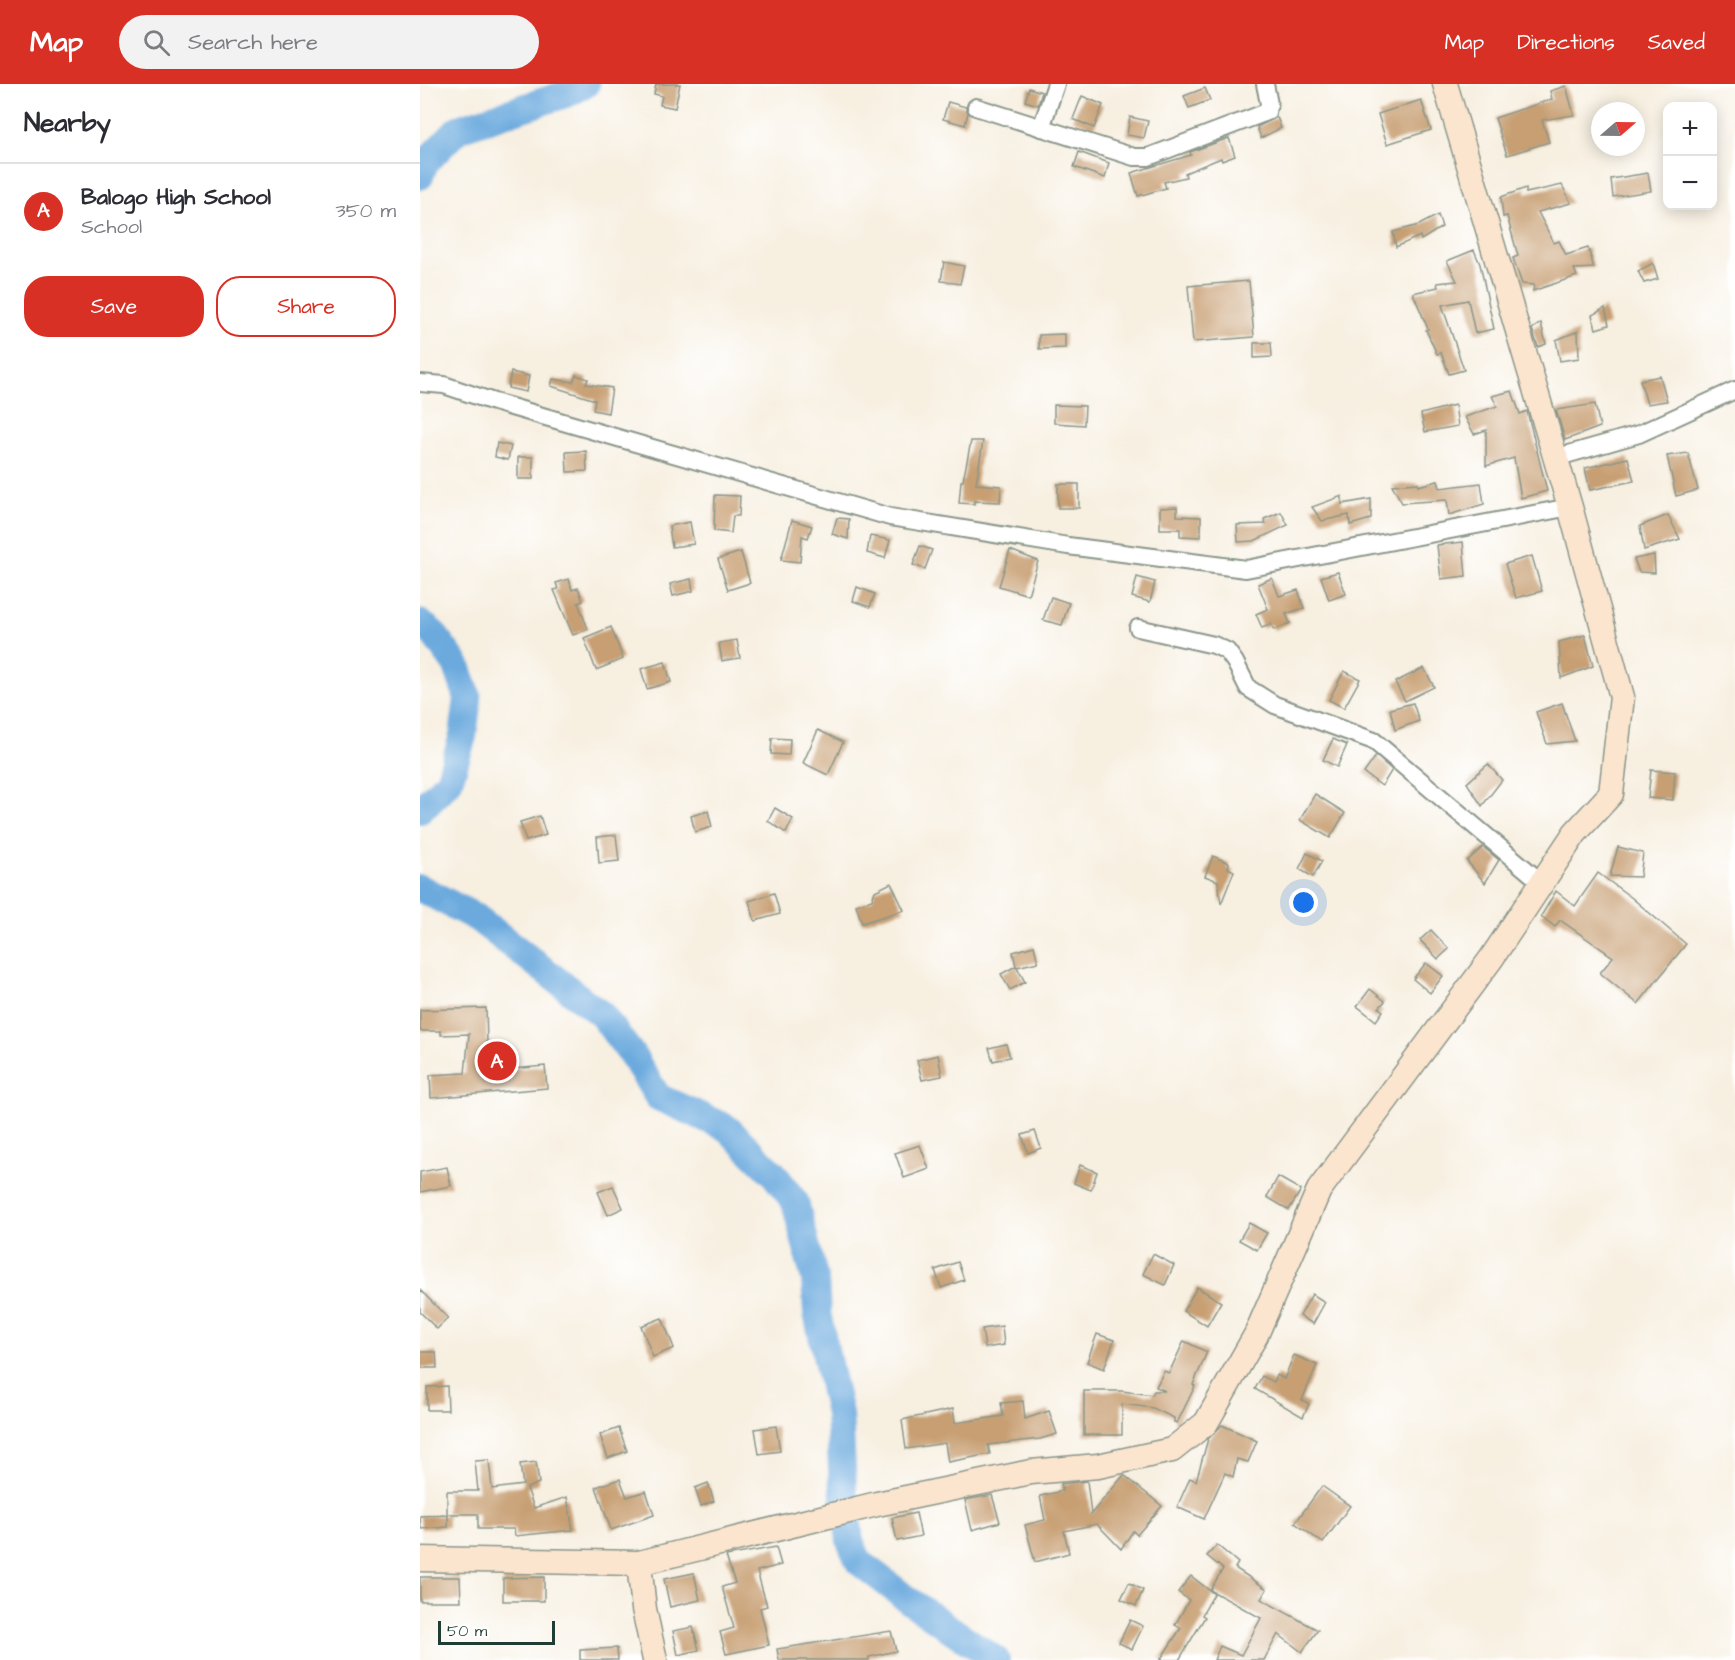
<!DOCTYPE html>
<meta charset="utf-8">
<style>
:root{--surface:#fff;--page:#f2f2f3;--text:#2b2b33;--muted:#7c7c81;--line:#e1e1e2;--accent:#d93025}
body{margin:0;font-family:"Architects Daughter",sans-serif;background:var(--page);color:var(--text)}
.controls{position:absolute;right:18px;top:18px;display:grid;overflow:hidden;border-radius:12px;box-shadow:0 3px 15px #0003}
.controls button{width:54px;height:54px;display:grid;place-items:center;padding:0;border:0;border-bottom:2px solid var(--line);background:var(--surface);color:var(--text);font:30px sans-serif}
.compass{position:absolute;left:1171px;top:18px;width:54px;height:54px;border-radius:50%;background:var(--surface);box-shadow:0 3px 15px #0003;rotate:70deg}
.scale{position:absolute;left:18px;bottom:15px;width:117px;box-sizing:border-box;padding-left:6px;border:3px solid #1f3d34;border-top:0;font-size:16px;line-height:21px;white-space:nowrap;color:#1f3d34;-webkit-text-stroke:4px #fff;paint-order:stroke}
.you{position:absolute;left:884px;top:819px;width:21px;height:21px;margin:-15px;border:4px solid #fff;border-radius:50%;background:#1a73e8;box-shadow:0 0 0 9px #1a73e833}
.badge{display:grid;place-items:center;width:39px;height:39px;border-radius:50%;background:var(--accent);color:#fff;font-size:20px;font-weight:700}
.pin{position:absolute;translate:-50% -50%;border:3px solid #fff;box-shadow:0 2px 6px #0006}
.list{margin:0;padding:0;list-style:none}
h2{display:flex;justify-content:space-between;align-items:center;height:78px;margin:0;padding:0 24px;font-size:26px}
h2 small{font-size:20px;font-weight:400;color:var(--muted)}
.list li{display:grid;grid-template-columns:39px 1fr auto;gap:18px;align-items:center;box-sizing:border-box;height:96px;padding:0 24px;border-top:2px solid var(--line)}
.list b{display:block;font-size:22px;white-space:nowrap}
.list p{margin:0;font-size:20px;white-space:nowrap;color:var(--muted)}
.list em{font-size:20px;font-style:normal;color:var(--muted)}
.actions{display:flex;gap:12px;padding:18px 24px}
.actions a{flex:1;padding:14px 0;border:2px solid var(--accent);border-radius:24px;text-align:center;font-size:21px;color:var(--accent)}
.actions .main{background:var(--accent);color:#fff}
.icon{flex:none;width:33px;height:33px;fill:none;stroke:currentColor;stroke-width:2;stroke-linecap:round;stroke-linejoin:round}
.map{position:relative;flex:none;width:1315px;height:1576px;overflow:hidden}
header{display:flex;align-items:center;gap:36px;box-sizing:border-box;height:84px;padding:0 30px;background:var(--accent);color:#fff}
header strong{font-size:28px}
nav{display:flex;gap:33px;margin-inline-start:auto;font-size:21px}
.search{width:420px;height:54px;background:var(--page);display:flex;align-items:center;gap:15px;box-sizing:border-box;padding:0 21px;border-radius:33px;color:var(--muted);font-size:22px}
main{display:flex}
aside{flex:1;background:var(--surface)}
.map>svg:first-child{display:block}
.lines{fill:none;stroke-linecap:round;stroke-linejoin:round}
.river{stroke:#6caade;stroke-width:28}
.building{fill:#c79f72}
.street-casing{stroke:#8b968a;stroke-width:20}
.secondary-casing{stroke:#8b968a;stroke-width:27}
.street{stroke:#fff;stroke-width:16}
.secondary{stroke:#fbe5cf;stroke-width:24}
</style>
<header>
<strong>Map</strong>
<div class="search"><svg class="icon" aria-label="search" viewBox="0 0 24 24"><circle cx="10" cy="10" r="6"/><path d="M15 15l6 6"/></svg>Search here</div>
<nav><a>Map</a><a>Directions</a><a>Saved</a></nav>
</header>
<main>
<aside>
<h2>Nearby<small></small></h2>
<ul class="list">
<li><span class="badge">A</span><div><b>Balogo High School</b><p>School</p></div><em>350 m</em></li>
</ul>
<div class="actions"><a class="main">Save</a><a>Share</a></div>
</aside>
<div class="map">
<svg width="1315" height="1576" viewBox="0 0 1315 1576">
<rect width="100%" height="100%" fill="#fff"/>
<filter id="ink" filterUnits="userSpaceOnUse"><feTurbulence type="fractalNoise" baseFrequency=".0167" numOctaves="2"/><feDisplacementMap in="SourceGraphic" scale="12" xChannelSelector="R" yChannelSelector="G"/><feConvolveMatrix kernelMatrix="1 2 1 2 8 2 1 2 1" color-interpolation-filters="sRGB"/></filter>
<filter id="wash" filterUnits="userSpaceOnUse"><feTurbulence type="fractalNoise" baseFrequency=".008" numOctaves="4" result="noise"/><feDisplacementMap in="SourceGraphic" scale="24" xChannelSelector="R" yChannelSelector="G"/><feGaussianBlur stdDeviation="1.35" result="paint"/><feColorMatrix in="noise" values="0 0 0 0 0 0 0 0 0 0 0 0 0 0 0 0 0 1.4 0 .05"/><feComposite in="paint" operator="in"/></filter>
<g filter="url(#wash)">
<rect width="100%" height="100%" fill="#f7efe0"/>
<g class="lines">
<g class="river">
<polyline points="0,92 5,79 38,45 149,9 166,0"/>
<polyline points="0,539 13,549 37,582 48,614 43,652 29,697 0,726"/>
<polyline points="0,804 57,834 182,931 212,971 238,1013 307,1044 353,1089 375,1118 395,1196 397,1229 419,1330 423,1403 430,1457 439,1478 491,1518 576,1576"/>
</g>
</g>
<g id="blocks">
<g class="building">
<polygon points="236,0 260,0 255,24 240,21 242,12 234,10"/>
<polygon points="1146,2 1154,31 1122,36 1129,58 1087,71 1075,34 1132,15 1130,7"/>
<polygon points="609,4 622,8 618,21 605,17"/>
<polygon points="785,4 790,16 769,24 764,12"/>
<polygon points="662,12 683,21 674,44 653,35"/>
<polygon points="1001,16 1011,46 967,60 958,30"/>
<polygon points="528,18 546,23 548,29 545,41 523,35"/>
<polygon points="710,33 728,37 724,54 707,51"/>
<polygon points="857,33 861,44 841,54 837,43"/>
<polygon points="809,54 815,72 802,77 801,74 765,89 766,93 744,98 746,104 718,112 711,89 771,71 770,68"/>
<polygon points="659,68 689,79 685,94 654,83"/>
<polygon points="1228,89 1231,107 1193,113 1191,95"/>
<polygon points="1142,101 1151,119 1118,128 1134,159 1139,157 1146,171 1168,164 1174,184 1154,185 1157,192 1113,207 1114,201 1102,200 1093,174 1098,172 1087,132 1083,133 1081,113 1106,104 1106,109"/>
<polygon points="1018,131 1022,143 1001,156 1000,152 976,163 973,148 999,141"/>
<polygon points="1054,166 1060,180 1074,245 1055,249 1048,216 1022,221 1044,286 1029,290 1021,269 1017,270 1006,246 1008,245 993,209 1018,203 1017,199 1037,197 1027,177"/>
<polygon points="524,178 544,182 540,200 521,197"/>
<polygon points="1233,179 1238,195 1224,199 1218,187"/>
<polygon points="829,197 834,253 773,258 768,202"/>
<polygon points="1185,224 1189,241 1176,245 1172,231"/>
<polygon points="1121,239 1126,260 1118,263 1112,245"/>
<polygon points="1158,247 1159,274 1140,277 1136,256"/>
<polygon points="645,250 645,264 619,265 619,251"/>
<polygon points="834,259 851,259 852,273 834,274"/>
<polygon points="91,288 109,292 106,308 88,304"/>
<polygon points="156,291 168,295 166,300 192,304 188,329 173,326 175,316 131,302 133,295 153,298"/>
<polygon points="1240,292 1247,317 1227,320 1220,296"/>
<polygon points="1092,307 1100,330 1107,327 1127,407 1101,414 1094,374 1066,382 1066,346 1054,350 1045,333 1077,322 1072,312"/>
<polygon points="1175,320 1180,343 1145,356 1136,326"/>
<polygon points="634,321 665,322 664,341 634,339"/>
<polygon points="1035,321 1038,342 1005,348 1001,330"/>
<polygon points="551,357 563,357 556,400 581,402 580,418 554,417 554,420 539,419 541,397 543,397"/>
<polygon points="77,359 91,362 88,376 75,373"/>
<polygon points="166,367 167,387 147,388 146,368"/>
<polygon points="1268,369 1278,406 1256,412 1247,372"/>
<rect x="98" y="373" width="15" height="22"/>
<polygon points="1208,374 1214,397 1170,406 1165,384"/>
<polygon points="1018,397 1020,404 1061,399 1064,420 1029,431 1027,416 982,419 972,401 998,399 998,402"/>
<rect x="638" y="400" width="21" height="24"/>
<polygon points="295,411 320,412 319,432 313,432 311,449 294,447"/>
<polygon points="922,412 922,420 951,415 951,435 930,441 929,431 902,437 892,423"/>
<polygon points="757,423 757,432 781,433 781,453 760,452 760,445 740,445 740,424"/>
<polygon points="861,428 868,441 834,457 818,458 817,441 846,440 844,435"/>
<polygon points="1248,431 1260,455 1224,466 1220,442"/>
<polygon points="417,434 429,435 428,455 412,450"/>
<polygon points="372,436 392,442 388,454 382,452 380,478 361,476"/>
<polygon points="270,438 274,460 252,463 249,442"/>
<polygon points="450,452 470,456 465,474 447,469"/>
<polygon points="1043,458 1046,492 1021,495 1017,461"/>
<polygon points="500,462 512,466 505,485 493,481"/>
<polygon points="590,466 618,477 608,511 579,502"/>
<polygon points="321,468 330,499 308,506 298,475"/>
<polygon points="1234,471 1235,489 1219,488 1214,475"/>
<polygon points="1112,472 1122,507 1096,514 1085,480"/>
<polygon points="918,488 926,510 909,516 901,493"/>
<polygon points="717,493 735,498 730,518 712,513"/>
<polygon points="852,494 859,512 878,506 884,524 866,530 870,539 854,546 851,540 842,544 836,530 848,525 838,500"/>
<polygon points="149,495 152,506 158,504 163,517 158,519 168,545 153,551 134,506 138,505 136,499"/>
<polygon points="271,495 273,507 253,512 250,500"/>
<polygon points="437,503 455,510 450,523 433,517"/>
<polygon points="631,513 649,519 642,541 623,536"/>
<polygon points="191,543 203,575 176,586 164,554"/>
<polygon points="1165,551 1173,582 1141,594 1139,558"/>
<polygon points="317,556 320,574 302,577 299,559"/>
<polygon points="245,578 251,598 227,605 221,585"/>
<polygon points="1004,584 1014,603 985,617 975,598"/>
<polygon points="924,587 940,595 924,624 909,616"/>
<polygon points="993,619 999,637 975,646 970,625"/>
<polygon points="1142,619 1155,657 1127,660 1116,628"/>
<polygon points="398,646 423,658 408,691 383,679"/>
<polygon points="352,654 370,655 369,671 351,670"/>
<polygon points="913,655 927,661 917,683 903,676"/>
<polygon points="956,672 972,686 962,702 944,689"/>
<polygon points="1068,680 1082,696 1062,722 1047,699"/>
<polygon points="1231,686 1255,688 1253,716 1228,714"/>
<polygon points="895,710 925,729 910,754 880,736"/>
<polygon points="355,724 373,735 366,749 348,737"/>
<polygon points="288,727 292,743 275,748 271,732"/>
<polygon points="120,732 126,751 106,757 100,738"/>
<polygon points="196,751 199,777 179,779 177,753"/>
<polygon points="1063,763 1079,776 1065,799 1047,777"/>
<polygon points="1198,763 1223,769 1220,793 1190,792"/>
<polygon points="887,769 902,777 893,793 879,785"/>
<polygon points="793,772 809,779 808,784 814,787 801,820 798,797 785,792"/>
<polygon points="1178,789 1212,814 1266,860 1218,920 1180,889 1193,873 1140,836 1135,843 1121,832 1136,807 1155,822"/>
<polygon points="471,799 484,826 442,839 436,821 452,816 455,807"/>
<polygon points="354,809 360,830 335,837 329,817"/>
<polygon points="1011,846 1029,865 1018,875 1000,856"/>
<polygon points="614,862 618,878 597,883 605,898 590,906 581,890 596,882 593,868"/>
<polygon points="1006,879 1023,892 1010,909 993,895"/>
<polygon points="950,905 965,917 959,924 963,927 956,937 937,922"/>
<polygon points="66,924 67,958 72,959 69,987 125,982 127,1004 11,1014 10,991 45,989 49,950 21,951 21,947 0,947 0,926"/>
<polygon points="586,960 590,973 573,977 569,964"/>
<polygon points="518,971 522,992 502,996 497,976"/>
<polygon points="615,1047 621,1064 608,1069 602,1051"/>
<polygon points="500,1061 509,1085 484,1094 475,1069"/>
<polygon points="660,1081 677,1088 671,1106 654,1099"/>
<polygon points="27,1083 31,1102 0,1108 0,1088"/>
<polygon points="858,1093 881,1106 869,1126 847,1113"/>
<polygon points="193,1102 203,1124 188,1131 178,1108"/>
<polygon points="829,1139 847,1149 837,1166 819,1156"/>
<polygon points="733,1170 754,1181 745,1201 723,1190"/>
<polygon points="538,1178 544,1196 521,1204 515,1186"/>
<polygon points="777,1203 801,1218 787,1242 763,1227"/>
<polygon points="0,1206 28,1234 17,1245 0,1228"/>
<polygon points="892,1210 905,1218 893,1240 880,1232"/>
<polygon points="242,1234 254,1264 233,1273 221,1242"/>
<polygon points="582,1242 584,1261 565,1264 562,1245"/>
<polygon points="677,1250 694,1256 684,1285 667,1278"/>
<polygon points="764,1257 787,1268 773,1301 775,1302 757,1339 754,1338 754,1334 733,1324 702,1320 702,1351 664,1351 664,1307 702,1307 732,1311 734,1307 745,1307 736,1303 744,1287 749,1289"/>
<polygon points="0,1268 16,1268 17,1284 0,1284"/>
<polygon points="874,1271 897,1281 882,1316 889,1320 883,1333 835,1305 842,1292 854,1298 857,1291 864,1295"/>
<polygon points="27,1302 28,1326 7,1326 7,1303"/>
<polygon points="603,1317 605,1335 629,1327 637,1350 620,1355 568,1361 570,1370 528,1378 525,1359 486,1365 482,1336 533,1325 535,1339 583,1332 581,1319"/>
<polygon points="802,1341 837,1357 828,1378 817,1375 813,1393 805,1389 784,1435 757,1423 770,1394 776,1397 788,1355"/>
<polygon points="356,1342 360,1367 339,1370 335,1345"/>
<polygon points="199,1344 207,1367 188,1374 180,1351"/>
<polygon points="69,1376 72,1405 103,1401 100,1380 116,1378 119,1399 107,1404 114,1424 147,1413 153,1446 95,1452 94,1445 58,1445 58,1430 27,1430 27,1407 58,1407 55,1377"/>
<polygon points="704,1391 742,1422 717,1451 713,1447 701,1465 677,1440 644,1447 649,1469 615,1478 605,1441 625,1436 620,1412 642,1407 641,1400 667,1397 671,1430"/>
<polygon points="200,1395 207,1413 226,1407 234,1431 191,1446 176,1403"/>
<polygon points="288,1399 294,1417 281,1422 275,1404"/>
<polygon points="902,1402 930,1422 903,1459 875,1439"/>
<polygon points="572,1411 580,1438 552,1446 545,1416"/>
<polygon points="496,1429 501,1452 477,1457 472,1434"/>
<polygon points="28,1431 28,1443 1,1445 0,1432"/>
<polygon points="797,1461 818,1479 815,1484 847,1505 841,1515 898,1546 882,1568 858,1550 844,1576 794,1576 800,1562 821,1571 841,1534 790,1506 803,1485 787,1472"/>
<polygon points="356,1463 361,1481 337,1487 347,1522 340,1524 349,1561 306,1570 300,1548 314,1544 302,1503 315,1499 306,1472"/>
<polygon points="274,1489 280,1516 250,1523 244,1495"/>
<polygon points="771,1492 794,1510 782,1531 785,1533 759,1576 740,1576 761,1544 755,1541 769,1516 758,1508"/>
<polygon points="0,1493 40,1493 41,1517 0,1517"/>
<polygon points="124,1493 124,1517 83,1517 83,1494"/>
<polygon points="709,1499 723,1506 716,1522 701,1515"/>
<polygon points="710,1536 723,1542 712,1565 699,1559"/>
<polygon points="273,1543 279,1566 258,1571 253,1547"/>
<polygon points="471,1547 476,1567 449,1573 449,1576 359,1576 357,1565"/>
<polygon points="197,1564 198,1576 160,1576 160,1566"/>
</g>
</g>
</g>
<g filter="url(#ink)">
<use href="#blocks" fill-opacity="0" stroke="#8b968a" stroke-width="1.5"/>
<g class="lines">
<g class="street-casing">
<g id="street">
<polyline points="556,23 714,73 728,73 847,28 849,20 845,0"/>
<polyline points="621,44 636,0"/>
<polyline points="0,299 24,301 74,318 470,433 648,462 826,485 1150,423"/>
<polyline points="1135,374 1219,350 1315,306"/>
<polyline points="718,544 794,561 807,567 815,578 828,604 855,621 954,657 1122,799"/>
</g>
</g>
<g class="secondary-casing">
<g id="secondary">
<polyline points="0,1475 219,1479 457,1420 611,1388 678,1382 752,1366 786,1339 836,1251 899,1106 1071,875 1155,749 1191,710 1202,613 1150,423 1025,0"/>
<polyline points="219,1479 224,1525 235,1576"/>
</g>
</g>
<use href="#street" class="street"/>
<use href="#secondary" class="secondary"/>
</g>
</g>
</svg>
<div class="controls">
<button>+</button>
<button>−</button>
</div>
<svg class="compass" viewBox="-18 -18 36 36"><path d="M0-13l5 13h-10z" fill="#e53935"/><path d="M0 13l5-13h-10z" fill="#7c7c81"/></svg>
<div class="scale">50 m</div>
<div class="you"></div>
<div class="pin badge" style="left:77px;top:977px">A</div>
</div>
</main>
